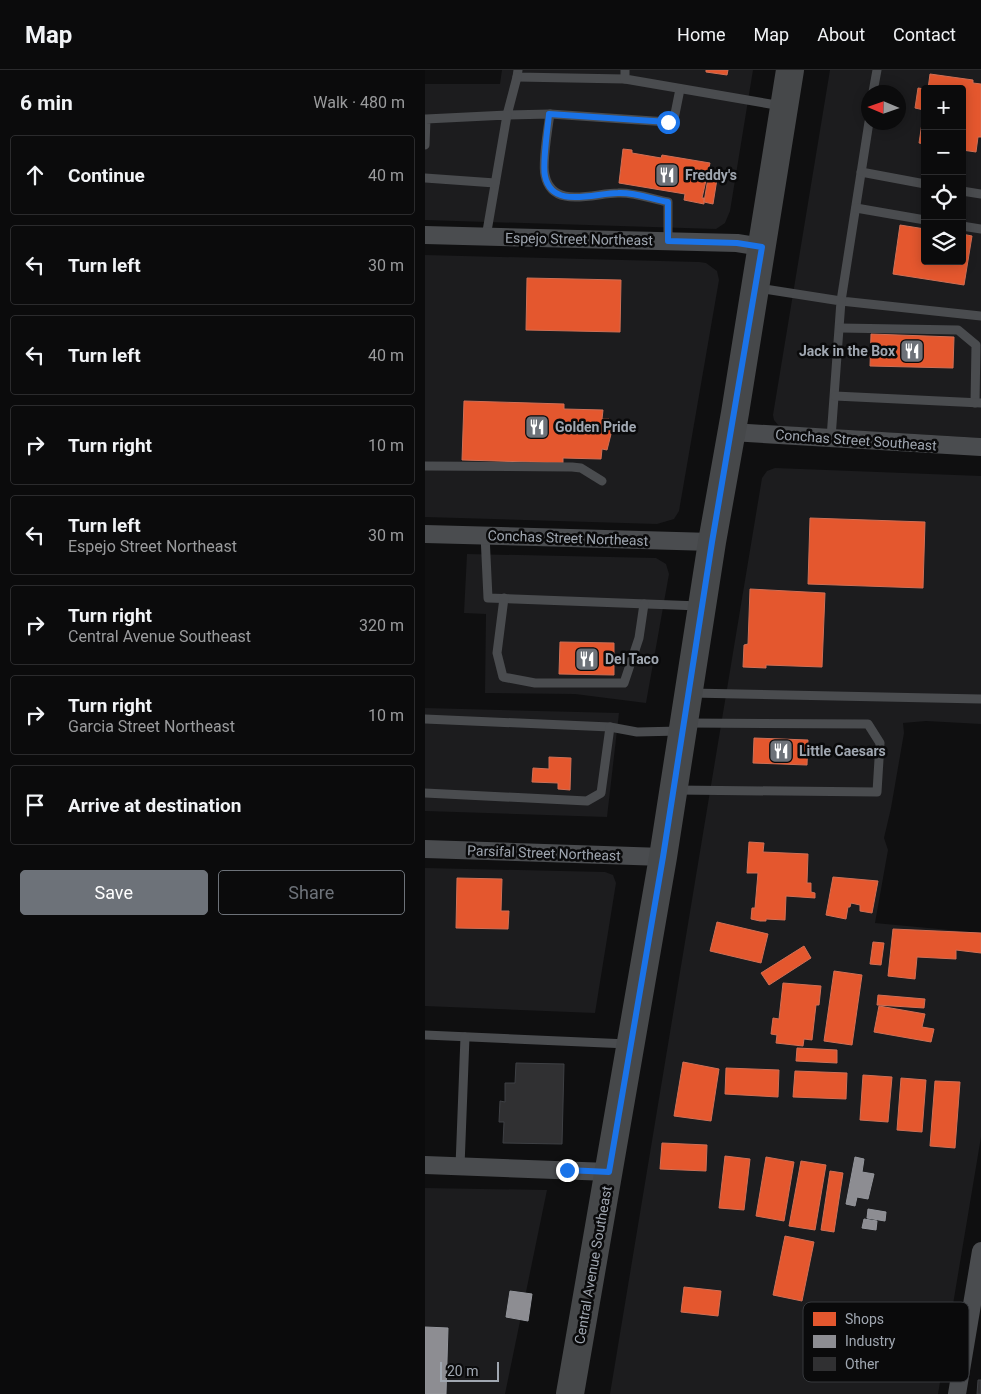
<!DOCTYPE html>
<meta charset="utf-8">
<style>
:root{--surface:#0b0b0c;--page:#141415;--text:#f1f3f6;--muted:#9a9b9d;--line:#2b2b2d;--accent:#6d7279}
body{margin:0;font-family:Roboto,sans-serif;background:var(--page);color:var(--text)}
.controls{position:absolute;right:15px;top:15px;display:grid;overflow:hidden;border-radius:5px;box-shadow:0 2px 12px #0003}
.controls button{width:45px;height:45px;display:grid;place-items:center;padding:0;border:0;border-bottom:1px solid var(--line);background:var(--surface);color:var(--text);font:25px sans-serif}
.compass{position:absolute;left:436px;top:15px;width:45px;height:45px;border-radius:50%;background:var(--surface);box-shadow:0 2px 12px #0003;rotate:272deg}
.scale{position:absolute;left:15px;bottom:12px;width:59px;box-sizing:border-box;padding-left:5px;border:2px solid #a0a7b1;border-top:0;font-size:14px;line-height:18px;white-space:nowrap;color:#a0a7b1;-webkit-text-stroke:4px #0a0a0b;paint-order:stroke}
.stop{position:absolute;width:15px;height:15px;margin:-11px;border:4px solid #1a73e8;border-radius:50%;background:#fff}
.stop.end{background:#1a73e8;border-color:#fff;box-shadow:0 1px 5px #0008}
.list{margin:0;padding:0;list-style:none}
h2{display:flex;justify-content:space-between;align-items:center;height:65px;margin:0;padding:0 20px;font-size:21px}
h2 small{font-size:16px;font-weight:400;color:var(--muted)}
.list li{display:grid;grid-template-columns:32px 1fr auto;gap:15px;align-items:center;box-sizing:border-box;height:80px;margin:0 10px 10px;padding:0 10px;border:1px solid var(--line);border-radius:5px}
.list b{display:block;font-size:19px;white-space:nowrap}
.list p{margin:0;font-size:16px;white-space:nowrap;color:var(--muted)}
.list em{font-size:16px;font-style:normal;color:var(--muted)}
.actions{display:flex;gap:10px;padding:15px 20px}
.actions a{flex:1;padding:11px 0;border:1px solid var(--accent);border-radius:5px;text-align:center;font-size:18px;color:var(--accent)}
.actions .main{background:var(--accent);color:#fff}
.icon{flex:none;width:28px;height:28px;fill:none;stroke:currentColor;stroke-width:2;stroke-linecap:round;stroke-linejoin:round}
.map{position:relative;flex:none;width:556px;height:1324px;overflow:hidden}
header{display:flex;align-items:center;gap:30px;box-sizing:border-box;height:70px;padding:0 25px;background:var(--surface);border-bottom:1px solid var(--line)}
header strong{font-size:24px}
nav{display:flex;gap:28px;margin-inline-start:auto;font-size:18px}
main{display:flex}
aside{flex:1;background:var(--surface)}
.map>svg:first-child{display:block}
.built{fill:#1c1c1e;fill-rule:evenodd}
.shops{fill:#e4572e;stroke:#d06f55}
.industry{fill:#8d8d92;stroke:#93959b}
.building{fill:#303032;stroke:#3e4044}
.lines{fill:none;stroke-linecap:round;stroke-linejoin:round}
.lane{stroke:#4a4c4f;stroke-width:9}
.street{stroke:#4a4c4f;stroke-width:18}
.primary{stroke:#46484a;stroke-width:28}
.route{stroke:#1a73e8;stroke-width:6}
.labels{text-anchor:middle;stroke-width:5;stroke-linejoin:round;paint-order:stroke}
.poi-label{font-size:14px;font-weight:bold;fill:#a0a7b1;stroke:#0a0a0b;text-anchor:start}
.street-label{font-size:14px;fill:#a0a7b1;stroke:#0a0a0b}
.key{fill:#0a0a0b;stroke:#37393d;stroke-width:1}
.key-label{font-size:14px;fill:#a0a7b1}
</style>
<header>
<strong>Map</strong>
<nav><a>Home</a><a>Map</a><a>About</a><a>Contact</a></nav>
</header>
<main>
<aside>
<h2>6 min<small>Walk · 480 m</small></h2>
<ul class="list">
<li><svg class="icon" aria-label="ahead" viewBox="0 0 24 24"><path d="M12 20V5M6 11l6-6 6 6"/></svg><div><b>Continue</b></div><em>40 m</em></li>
<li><svg class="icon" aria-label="left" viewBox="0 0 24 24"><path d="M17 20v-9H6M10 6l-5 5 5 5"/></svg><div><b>Turn left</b></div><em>30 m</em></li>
<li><svg class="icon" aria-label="left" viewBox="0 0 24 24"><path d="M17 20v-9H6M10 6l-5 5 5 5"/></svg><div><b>Turn left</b></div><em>40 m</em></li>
<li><svg class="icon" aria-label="right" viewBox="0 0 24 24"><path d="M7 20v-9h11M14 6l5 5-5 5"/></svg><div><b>Turn right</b></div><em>10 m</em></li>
<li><svg class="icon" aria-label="left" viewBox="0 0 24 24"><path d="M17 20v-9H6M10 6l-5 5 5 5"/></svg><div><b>Turn left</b><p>Espejo Street Northeast</p></div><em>30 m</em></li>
<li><svg class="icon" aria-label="right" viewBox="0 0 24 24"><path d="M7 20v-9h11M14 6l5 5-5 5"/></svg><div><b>Turn right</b><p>Central Avenue Southeast</p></div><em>320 m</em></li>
<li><svg class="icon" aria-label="right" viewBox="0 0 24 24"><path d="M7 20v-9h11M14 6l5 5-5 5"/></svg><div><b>Turn right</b><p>Garcia Street Northeast</p></div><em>10 m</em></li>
<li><svg class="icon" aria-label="arrive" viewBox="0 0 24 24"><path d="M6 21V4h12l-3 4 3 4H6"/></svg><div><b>Arrive at destination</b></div></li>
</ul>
<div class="actions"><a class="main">Save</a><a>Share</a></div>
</aside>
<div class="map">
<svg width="556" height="1324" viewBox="0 0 556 1324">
<rect width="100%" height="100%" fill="#0f0f10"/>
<g class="built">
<polygon points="77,0 328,0 305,141 300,153 291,159 0,150 0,14 75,14"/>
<path d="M405,0H556V368L354,356L349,350L348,345ZM500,19H537V191H500ZM443,22H473V52H443Z"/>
<polygon points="0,185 274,192 281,193 292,201 294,210 254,441 249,449 232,454 0,447"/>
<polygon points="350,398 556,406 556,654 501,651 478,653 479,663 466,738 459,768 463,780 450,853 556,863 556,1067 513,1324 185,1324 337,408 342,401"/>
<polygon points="42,484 231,488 241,494 244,504 221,633 150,624 60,623 61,544 39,543"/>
<polygon points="0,638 194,643 182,747 0,741"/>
<polygon points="0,798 180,802 188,805 191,813 170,943 0,936"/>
<polygon points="0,1118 122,1120 80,1324 0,1324"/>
</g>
<g class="shops">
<polygon points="281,0 303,0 302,5 281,2"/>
<polygon points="505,4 548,10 548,13 556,14 556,67 553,67 551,82 537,80 537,19 503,19"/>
<polygon points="493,18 500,19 500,74 494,73 499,40 490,38"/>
<polygon points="198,79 207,80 207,83 236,88 237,85 285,93 277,128 279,128 279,134 259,130 260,124 194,113"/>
<polygon points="283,108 292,109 288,134 279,132"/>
<polygon points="475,155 500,159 500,191 537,191 537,164 547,166 539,215 468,204"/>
<polygon points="102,208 196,210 195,262 101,260"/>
<polygon points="446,264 529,267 528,298 445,296"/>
<polygon points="39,331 139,334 139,339 178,340 177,349 184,349 186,364 182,380 177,379 176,389 138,388 138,393 37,390"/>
<polygon points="385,448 500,452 498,518 383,514"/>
<polygon points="325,519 400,523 397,597 341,595 341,598 318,597 319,575 323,574"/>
<polygon points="135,572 189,573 189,605 134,604"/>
<polygon points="329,668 383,670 382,695 328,693"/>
<polygon points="124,687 146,688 145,720 133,719 133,713 107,712 108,698 124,699"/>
<polygon points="324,772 339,773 338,782 383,784 382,813 386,813 386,822 390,823 390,828 361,826 360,850 341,849 341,851 335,851 326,849 327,838 330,838 333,803 322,803"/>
<polygon points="408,807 453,811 447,843 435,841 435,835 426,833 425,837 423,837 421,849 401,845"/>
<polygon points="32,808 77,809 76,841 84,841 83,859 31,858"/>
<polygon points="292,852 343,864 336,893 285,881"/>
<polygon points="468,859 556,863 556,883 531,880 531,889 492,887 490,909 463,906"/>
<polygon points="448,872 459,873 456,895 445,894"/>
<polygon points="379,876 386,888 344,915 336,903"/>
<polygon points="409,901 437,905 427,975 399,971"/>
<polygon points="358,913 396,916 394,935 391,935 387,970 379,969 378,976 351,973 352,965 346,964 348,948 354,949"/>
<polygon points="453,925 500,929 499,938 452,935"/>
<polygon points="454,936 500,944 497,957 509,959 506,972 449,962"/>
<polygon points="372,978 412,980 412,993 371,991"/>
<polygon points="258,992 294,999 286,1051 249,1046"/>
<polygon points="301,998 354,1000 353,1027 300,1024"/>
<polygon points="370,1001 422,1003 421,1029 368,1027"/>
<polygon points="438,1005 467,1007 463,1052 435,1050"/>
<polygon points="476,1008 501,1010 497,1062 472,1060"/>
<polygon points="510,1011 535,1012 530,1078 505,1076"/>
<polygon points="237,1073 282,1075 281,1101 235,1099"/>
<polygon points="300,1086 325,1089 319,1140 294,1138"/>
<polygon points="341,1087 369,1092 359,1151 331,1146"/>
<polygon points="376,1091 401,1095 390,1160 364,1156"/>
<polygon points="405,1101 418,1103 409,1162 396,1160"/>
<polygon points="360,1166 389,1172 377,1231 348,1225"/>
<polygon points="259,1217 296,1221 293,1246 256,1242"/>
</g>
<g class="industry">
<polygon points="430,1087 439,1089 437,1102 449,1104 443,1129 432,1127 430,1136 421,1134"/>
<polygon points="443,1139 461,1142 460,1151 442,1148"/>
<polygon points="439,1149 452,1151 451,1160 437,1158"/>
<polygon points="85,1221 107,1224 103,1251 81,1247"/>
<polygon points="0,1257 23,1258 21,1324 0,1324"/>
</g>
<g class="building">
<polygon points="91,993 139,994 137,1074 78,1073 79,1052 74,1052 75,1031 80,1032 80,1013 90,1013"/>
<polygon points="553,1310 556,1310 556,1324 552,1324"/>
</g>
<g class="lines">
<g class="lane">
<polyline points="93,0 92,7 200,9"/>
<polyline points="200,0 200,9 357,36"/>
<polyline points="92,7 82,45 125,44 243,52 249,49 255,19"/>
<polyline points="448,22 452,0"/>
<path d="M125,44C123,57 117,94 120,105C127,140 169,123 193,123C209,122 227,129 243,132V171"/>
<polyline points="444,52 416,231 556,246"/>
<polyline points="0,75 1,49 82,45 61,167"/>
<polyline points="436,102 500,114"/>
<polyline points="0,108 70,113"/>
<polyline points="537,121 556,124"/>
<polyline points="431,138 500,150"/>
<polyline points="537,156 556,159"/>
<polyline points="333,218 416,231 406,368"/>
<polyline points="415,258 533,260 551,275 550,333"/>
<polyline points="410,326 556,333"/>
<polyline points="0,396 147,397 156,398 177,411"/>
<polyline points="60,465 63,528 275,536"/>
<polyline points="79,528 72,583 78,607 110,613 199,613 214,568 219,534"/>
<polyline points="266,623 556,629"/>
<polyline points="0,649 185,657 212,662 255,661"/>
<polyline points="251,720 452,722 455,673 443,654 262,653"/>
<polyline points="0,723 162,731 176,723 185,657"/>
<polyline points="0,965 203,974"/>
<polyline points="35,1096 40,967"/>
</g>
<g class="street">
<polyline points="0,165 312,173 337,177"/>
<polyline points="306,362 556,377"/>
<polyline points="0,464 287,472"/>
<polyline points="0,779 238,787"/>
<polyline points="0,1095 184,1102"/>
<polyline points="532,1324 556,1181"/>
</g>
<polyline class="primary" points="145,1324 238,787 287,472 310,343 365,0"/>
</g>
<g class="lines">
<path class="route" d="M142,1100L184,1102L238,787L287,472L337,177L312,173L243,171V132C227,129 209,122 193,123C169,123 127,140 120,106C117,94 123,57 124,44L243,52"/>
</g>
<defs>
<g id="restaurant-square" transform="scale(1.25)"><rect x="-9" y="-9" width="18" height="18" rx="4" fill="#6d7279" stroke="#0a0a0b"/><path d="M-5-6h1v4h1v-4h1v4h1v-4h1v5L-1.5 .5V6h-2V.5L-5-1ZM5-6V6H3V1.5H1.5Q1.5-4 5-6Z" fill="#fff"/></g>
</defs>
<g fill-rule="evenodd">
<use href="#restaurant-square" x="242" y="105"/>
<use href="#restaurant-square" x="487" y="281"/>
<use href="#restaurant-square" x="112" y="357"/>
<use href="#restaurant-square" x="162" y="589"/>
<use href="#restaurant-square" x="356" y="681"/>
</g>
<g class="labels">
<g class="poi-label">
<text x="260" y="110">Freddy's</text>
<text x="470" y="286" text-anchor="end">Jack in the Box</text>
<text x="130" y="362">Golden Pride</text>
<text x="180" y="594">Del Taco</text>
<text x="374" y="686">Little Caesars</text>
</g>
<g class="street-label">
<text transform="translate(154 169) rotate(1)" y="5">Espejo Street Northeast</text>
<text transform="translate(431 370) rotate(4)" y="5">Conchas Street Southeast</text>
<text transform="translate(143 468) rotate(2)" y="5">Conchas Street Northeast</text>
<text transform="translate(119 783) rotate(2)" y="5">Parsifal Street Northeast</text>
<text transform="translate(168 1195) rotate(-80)" y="5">Central Avenue Southeast</text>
</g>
</g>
<rect x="378" y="1232" width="166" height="80" rx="8" class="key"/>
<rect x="388" y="1242" width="23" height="14" fill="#e4572e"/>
<rect x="388" y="1265" width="23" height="13" fill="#8d8d92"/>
<rect x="388" y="1287" width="23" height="14" fill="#303032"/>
<g class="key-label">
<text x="420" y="1254">Shops</text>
<text x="420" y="1276">Industry</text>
<text x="420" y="1299">Other</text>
</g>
</svg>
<div class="controls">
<button>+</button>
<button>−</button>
<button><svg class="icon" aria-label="locate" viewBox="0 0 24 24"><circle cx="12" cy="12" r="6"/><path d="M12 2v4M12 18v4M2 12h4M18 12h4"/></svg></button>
<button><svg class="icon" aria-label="layers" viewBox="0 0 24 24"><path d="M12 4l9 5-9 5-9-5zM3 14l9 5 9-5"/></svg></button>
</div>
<svg class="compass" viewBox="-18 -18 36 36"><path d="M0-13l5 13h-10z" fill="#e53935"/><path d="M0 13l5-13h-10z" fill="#9a9b9d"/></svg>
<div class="scale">20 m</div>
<div class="stop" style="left:243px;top:52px"></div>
<div class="stop end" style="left:142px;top:1100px"></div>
</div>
</main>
